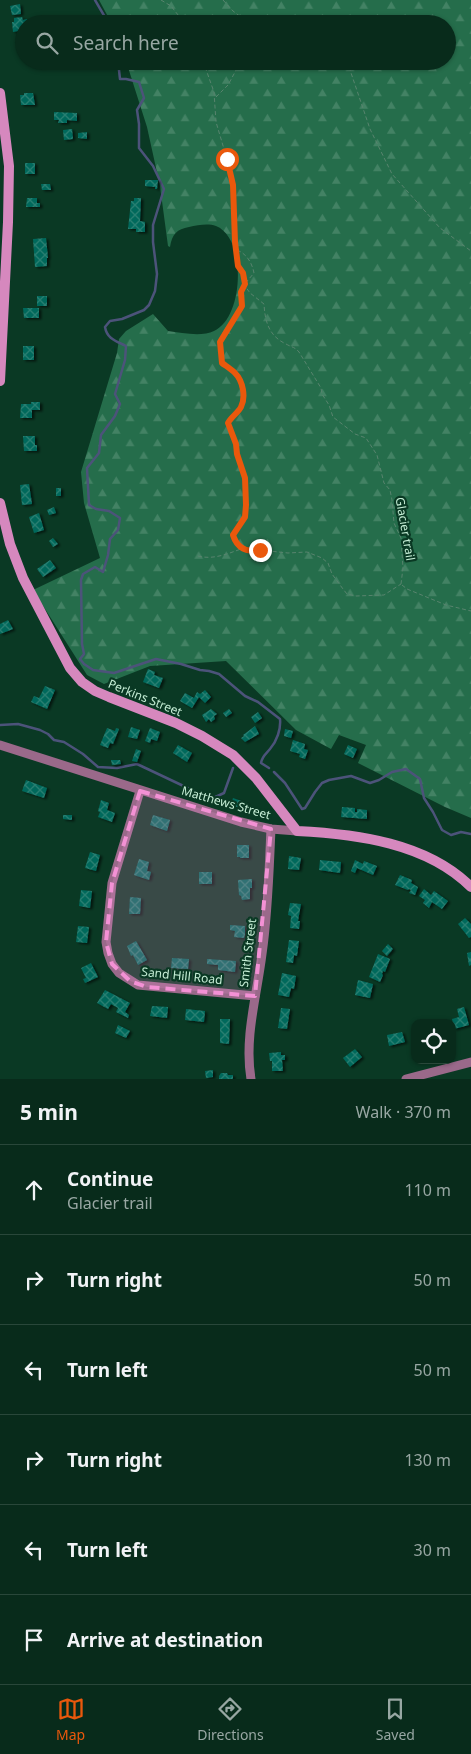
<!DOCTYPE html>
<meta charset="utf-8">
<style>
:root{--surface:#082b1b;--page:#113324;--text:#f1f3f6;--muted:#98a7a3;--line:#29473a;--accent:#ea580c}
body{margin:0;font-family:"Noto Sans",sans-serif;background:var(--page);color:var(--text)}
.controls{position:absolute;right:15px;bottom:15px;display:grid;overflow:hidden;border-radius:10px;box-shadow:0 1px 4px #0004}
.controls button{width:45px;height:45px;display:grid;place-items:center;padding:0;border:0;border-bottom:1px solid var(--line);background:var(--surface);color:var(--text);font:25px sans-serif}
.stop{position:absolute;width:15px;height:15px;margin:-11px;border:4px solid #ea580c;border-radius:50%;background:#fff}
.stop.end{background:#ea580c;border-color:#fff;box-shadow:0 1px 5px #0008}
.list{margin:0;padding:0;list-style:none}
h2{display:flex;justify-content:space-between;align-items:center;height:65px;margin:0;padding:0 20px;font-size:21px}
h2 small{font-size:16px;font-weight:400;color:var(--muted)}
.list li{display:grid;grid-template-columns:32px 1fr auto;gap:15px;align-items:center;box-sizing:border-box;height:90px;padding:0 20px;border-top:1px solid var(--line)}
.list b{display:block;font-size:19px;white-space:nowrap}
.list p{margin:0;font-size:16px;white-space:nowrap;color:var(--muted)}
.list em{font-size:16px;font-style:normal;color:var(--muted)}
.icon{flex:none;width:28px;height:28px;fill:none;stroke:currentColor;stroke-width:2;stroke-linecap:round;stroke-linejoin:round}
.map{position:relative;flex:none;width:471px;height:1079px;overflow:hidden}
.search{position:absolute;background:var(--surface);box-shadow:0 1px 4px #0004;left:15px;right:15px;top:15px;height:55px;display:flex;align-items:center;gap:12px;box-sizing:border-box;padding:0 18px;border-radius:28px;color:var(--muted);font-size:19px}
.sheet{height:605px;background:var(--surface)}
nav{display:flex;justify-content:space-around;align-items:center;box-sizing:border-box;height:70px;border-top:1px solid var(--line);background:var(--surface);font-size:14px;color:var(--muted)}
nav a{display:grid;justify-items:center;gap:2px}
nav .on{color:var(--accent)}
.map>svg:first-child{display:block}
.forest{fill:url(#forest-firs)}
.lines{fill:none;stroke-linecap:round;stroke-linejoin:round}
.stream{stroke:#4c537a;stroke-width:2.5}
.building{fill:url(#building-cross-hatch);filter:url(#shadow)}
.path{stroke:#58846e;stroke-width:1;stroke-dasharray:4 2.5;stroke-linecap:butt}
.street{stroke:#9a698a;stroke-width:9}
.secondary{stroke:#d688be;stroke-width:10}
.route{stroke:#ea580c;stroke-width:6}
.marked{fill:#f391d5;fill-opacity:0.2;stroke:#f391d5;stroke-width:4;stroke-dasharray:10 6;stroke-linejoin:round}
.labels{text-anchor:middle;stroke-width:4.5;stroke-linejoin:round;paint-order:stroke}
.street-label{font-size:12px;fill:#c6eed6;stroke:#0a3924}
</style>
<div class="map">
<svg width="471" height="1079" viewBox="0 0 471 1079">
<defs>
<pattern id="forest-firs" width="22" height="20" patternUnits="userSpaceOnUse" patternTransform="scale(1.25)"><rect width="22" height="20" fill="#256d4b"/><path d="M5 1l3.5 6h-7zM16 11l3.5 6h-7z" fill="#438264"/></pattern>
<pattern id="building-cross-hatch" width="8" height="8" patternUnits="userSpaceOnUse" patternTransform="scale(1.25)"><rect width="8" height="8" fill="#04695b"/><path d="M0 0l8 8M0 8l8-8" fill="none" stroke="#277f72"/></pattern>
<filter id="shadow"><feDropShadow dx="2.5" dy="1.5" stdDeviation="1" flood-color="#0009"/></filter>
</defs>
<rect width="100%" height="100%" fill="#0a3924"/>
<path class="forest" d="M99,0H471V818L445,807L358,763L366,745L339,735L331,749L296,730L226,661L150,666L104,684L87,675L33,590L100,558L84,503L81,472L117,353L119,339L126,331L153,314L168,331C182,333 202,337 214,331C244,318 247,238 216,226C208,223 198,225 189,227C177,229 172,234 170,247L168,246L160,186L147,127L126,61H447V24H112Z"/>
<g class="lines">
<g class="stream">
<polyline points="95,0 109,24"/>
<path d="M118,61L120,79H126L139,82L144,98L137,110L139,124V148L153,166L164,189L153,225V242L157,274L155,291L149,305L144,310L122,319L110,321L105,327C107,339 116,341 126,346L125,360L115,394L120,404L115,416L101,435L99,453L87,468L89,505L96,509L109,511L120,518L118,530L110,539L108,555L103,572L95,567L83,574L81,580L82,644L84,654L80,659L84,664L93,670L114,673L156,659L181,664L200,670L209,671L219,674L245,696L258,702L280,719C281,729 277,741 270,749C266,754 262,756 261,763L269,768"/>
<polyline points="0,725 18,724 40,730 48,734 54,740 64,742 83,754 98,767 117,768 137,764 211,799 224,793 233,768"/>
<polyline points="274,772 285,783 302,809 305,808 315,792 322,783 329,780 351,776 370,783 379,780 392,772 406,769 420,779 424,798 433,812 442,830 451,835 461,832 471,834"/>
</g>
</g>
<g class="building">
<polygon points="20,4 21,14 12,15 10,6"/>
<polygon points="22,17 23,20 27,19 28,24 24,24 24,30 13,32 12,22 14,22 14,18"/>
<polygon points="38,61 48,61 48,66 39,67"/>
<polygon points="24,93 33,93 35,105 21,105 20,95 24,95"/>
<polygon points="54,112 77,113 77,121 67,120 67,123 58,123 59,120 54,120"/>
<polygon points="72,129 73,139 64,140 63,130"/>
<polygon points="87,132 87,139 78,138 78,133"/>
<rect x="25" y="163" width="10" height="11"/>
<polygon points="145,180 158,180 157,189 155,189 155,187 145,186"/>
<polygon points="41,184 50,184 51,190 42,190"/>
<polygon points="27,198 37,198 37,203 40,203 40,207 26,207"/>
<polygon points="134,198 141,198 140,221 145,222 145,232 136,232 136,229 128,229 131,201 134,201"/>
<polygon points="46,238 48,258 47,258 47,266 35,267 33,239"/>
<rect x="37" y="296" width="10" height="10"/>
<polygon points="23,308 39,308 39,318 24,318"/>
<rect x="23" y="346" width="11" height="14"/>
<polygon points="31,402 40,402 40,410 32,410 32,418 20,418 21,404 31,404"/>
<polygon points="23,436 35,436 35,445 37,445 37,451 24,451"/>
<polygon points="29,484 32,504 22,505 20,485"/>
<rect x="56" y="488" width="5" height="8"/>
<polygon points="54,507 56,513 49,515 47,510"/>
<polygon points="39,513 44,530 34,533 29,517"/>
<polygon points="53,538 58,544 53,547 49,541"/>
<polygon points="50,560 56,568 43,577 37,569"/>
<polygon points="8,620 13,629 0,634 0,624"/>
<polygon points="148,669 155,672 154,675 163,678 159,688 143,682"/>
<polygon points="45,686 55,690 47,709 31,702 34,696 39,698"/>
<polygon points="205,690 211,697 205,703 199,697 192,708 180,701 185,693 194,698 197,692 200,694"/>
<polygon points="211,709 217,714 214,716 215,719 211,722 209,719 206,722 202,715"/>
<polygon points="229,709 232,713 226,717 223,713"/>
<polygon points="258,712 262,718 255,723 251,717"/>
<polygon points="255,726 259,734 245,742 241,738 244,736 243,735"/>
<polygon points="131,727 140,730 137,739 128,737"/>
<polygon points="107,728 115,731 116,728 119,729 113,744 110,743 108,748 100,745"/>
<polygon points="150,728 160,732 157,741 151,739 150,743 145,741"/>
<polygon points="285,729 293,731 291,738 284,736"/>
<polygon points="293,740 305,744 304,749 308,750 305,759 299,757 300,754 290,751"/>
<polygon points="178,745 192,753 187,762 173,753"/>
<polygon points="348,745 357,749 353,758 344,754"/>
<polygon points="136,749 141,751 137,762 132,761"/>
<polygon points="111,760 120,760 121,764 112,765"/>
<polygon points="26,780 47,788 44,798 22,791"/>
<polygon points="233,798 247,803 245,810 231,805"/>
<polygon points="101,800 109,803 107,810 115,813 112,822 98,817 100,812 98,811"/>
<polygon points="342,807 355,808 355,812 357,812 357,809 367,810 367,819 341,817"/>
<polygon points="63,815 72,815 72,820 63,819"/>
<polygon points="153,815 170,820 167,831 150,825"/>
<polygon points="237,845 249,845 249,858 240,858 240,857 237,857"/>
<polygon points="90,852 100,855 96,871 85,868"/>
<polygon points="289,856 301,858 299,870 288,869"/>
<polygon points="139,859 149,862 147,871 151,872 149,880 134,875"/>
<polygon points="320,860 341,862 340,873 319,870"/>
<polygon points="355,860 363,864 364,861 377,866 373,875 357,868 355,873 351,871"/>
<rect x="199" y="872" width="13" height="12"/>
<polygon points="400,875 412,880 411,883 418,887 415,895 409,893 411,890 409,889 408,890 395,885"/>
<polygon points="252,879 252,888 250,888 250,899 242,900 241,896 239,895 238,880"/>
<polygon points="424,889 431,895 434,891 448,901 442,909 432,902 429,908 423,903 425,900 419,896"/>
<polygon points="81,890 92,891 90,908 79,906"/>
<polygon points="130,897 141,898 140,914 129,914"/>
<polygon points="290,903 301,904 298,921 300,921 299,929 290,928 291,916 288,915"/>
<polygon points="465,918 471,924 471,937 469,938 458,924"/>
<polygon points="230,925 245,926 245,934 244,938 234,937 235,931 230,930"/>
<polygon points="78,926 89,927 87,943 76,942"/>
<polygon points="289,940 299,941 297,956 294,955 293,963 286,962"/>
<polygon points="136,941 147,960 138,965 133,955 131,956 127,946"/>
<polygon points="388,944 393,949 387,956 382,951"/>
<polygon points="471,952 471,965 469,966 467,953"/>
<polygon points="378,954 390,959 385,972 383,971 382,974 383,975 380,982 369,977"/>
<polygon points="172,958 189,959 188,969 171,968"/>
<polygon points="207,959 236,961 235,972 218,970 218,965 207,964"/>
<polygon points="91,963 98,977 85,983 83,979 86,978 81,968"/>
<polygon points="282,973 296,976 294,989 291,988 289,997 278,995"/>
<polygon points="358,980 373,984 370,998 355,995"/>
<polygon points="105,990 130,1003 125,1012 129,1015 128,1018 116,1012 118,1008 111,1004 108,1009 97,1003"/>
<polygon points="152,1006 168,1007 167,1018 150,1016"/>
<polygon points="464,1007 469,1025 454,1029 452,1019 459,1017 457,1009"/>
<polygon points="281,1008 290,1009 287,1029 278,1028"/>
<polygon points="186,1009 205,1011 204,1022 185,1020"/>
<polygon points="220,1019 230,1019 229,1044 220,1043"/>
<polygon points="118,1025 130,1031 126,1038 115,1033"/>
<polygon points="402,1032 405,1042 389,1046 387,1035"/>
<polygon points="355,1049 362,1057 350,1067 343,1058"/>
<polygon points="281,1052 281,1055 285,1055 285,1060 282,1060 283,1071 272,1071 272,1061 270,1061 269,1053"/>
<polygon points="213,1070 213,1077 206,1078 205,1071"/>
<polygon points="221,1073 227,1073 228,1075 233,1075 233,1079 219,1079 219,1076"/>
</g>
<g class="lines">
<g class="path">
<polyline points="161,0 171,6 182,20 189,24"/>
<polyline points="223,0 233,11 250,24"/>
<path d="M203,61L214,92L216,122L232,176L235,242L239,265L243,273L245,286L250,293L264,304C265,322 269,336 286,344C291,347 295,347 299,352L321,388L322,394L329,405L333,417L355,434L366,438L377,455L384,483L390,490L392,500L394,523L401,538L403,568L401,584"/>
<polyline points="347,61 370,129 392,174 440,228 471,251"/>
<polyline points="216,97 228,85 241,61"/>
<path d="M237,250C247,254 252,263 254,273L243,286L241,292L242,306L220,342L222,363C226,366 231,369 235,373C243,381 246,397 241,407C238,413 231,417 228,423L237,444L241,467L245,478L246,505L245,517L233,535L235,541L242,549L249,551L260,550L288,553L307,552L322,558L328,563L332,574L343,589L347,594L356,596L384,595L401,584"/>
<path d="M198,556C213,560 227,554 241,549"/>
<polyline points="402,585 407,589 446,605 471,611"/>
</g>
<g class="street">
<polyline points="0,745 241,822 271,829 297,831"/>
<polyline points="140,791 112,883 106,942 108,953 112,964 119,973 138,985 255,996"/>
<path d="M251,1079C244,1038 257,995 262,954C268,913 269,871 271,829"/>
<polyline points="406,1079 471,1062"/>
</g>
<g class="secondary">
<polyline points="0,93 9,166 8,222 0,381"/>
<path d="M0,503L10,544L23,578L70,668L82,682L95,691L109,697L176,723L202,736L233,755L256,778L297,831C357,834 427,843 471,887"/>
</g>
</g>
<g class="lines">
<path class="route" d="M227,159L233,185L235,242L238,266L243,273L245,284L241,292L242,306L220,342L222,363C226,366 231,369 235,373C243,381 246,397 241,407C238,413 231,417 228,423L236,444L237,454L245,478L246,505L245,517L233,535C237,548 247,553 260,550"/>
</g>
<path class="marked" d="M140,791L271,829L255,996L147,987L130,981L112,964L106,942L112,883Z"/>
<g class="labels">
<g class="street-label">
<text transform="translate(405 529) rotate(80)" y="4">Glacier trail</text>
<text transform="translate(145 698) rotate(22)" y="4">Perkins Street</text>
<text transform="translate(226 803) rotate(16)" y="4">Matthews Street</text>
<text transform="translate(248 953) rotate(-83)" y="4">Smith Street</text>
<text transform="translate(182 976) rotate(6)" y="4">Sand Hill Road</text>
</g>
</g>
</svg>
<div class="controls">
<button><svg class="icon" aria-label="locate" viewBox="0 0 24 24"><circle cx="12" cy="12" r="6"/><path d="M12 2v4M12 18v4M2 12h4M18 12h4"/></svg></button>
</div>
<div class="stop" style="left:227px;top:159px"></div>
<div class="stop end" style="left:260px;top:550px"></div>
<div class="search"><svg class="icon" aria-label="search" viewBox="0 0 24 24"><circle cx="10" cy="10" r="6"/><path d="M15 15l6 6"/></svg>Search here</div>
</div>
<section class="sheet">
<h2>5 min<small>Walk · 370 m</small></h2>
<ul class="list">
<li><svg class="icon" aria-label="ahead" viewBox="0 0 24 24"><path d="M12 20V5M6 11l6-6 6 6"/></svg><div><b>Continue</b><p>Glacier trail</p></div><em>110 m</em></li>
<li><svg class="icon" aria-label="right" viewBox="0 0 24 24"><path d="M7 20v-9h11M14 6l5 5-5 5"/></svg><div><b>Turn right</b></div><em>50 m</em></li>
<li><svg class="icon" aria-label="left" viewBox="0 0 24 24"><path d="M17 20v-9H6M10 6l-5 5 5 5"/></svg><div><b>Turn left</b></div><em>50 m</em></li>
<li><svg class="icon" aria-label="right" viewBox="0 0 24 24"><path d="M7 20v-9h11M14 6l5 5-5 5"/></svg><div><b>Turn right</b></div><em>130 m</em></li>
<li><svg class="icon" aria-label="left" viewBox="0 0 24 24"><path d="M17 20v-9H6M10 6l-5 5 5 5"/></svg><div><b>Turn left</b></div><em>30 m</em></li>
<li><svg class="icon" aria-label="arrive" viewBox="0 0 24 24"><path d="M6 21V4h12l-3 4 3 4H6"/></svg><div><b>Arrive at destination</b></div></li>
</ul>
</section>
<nav>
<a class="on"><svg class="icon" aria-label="map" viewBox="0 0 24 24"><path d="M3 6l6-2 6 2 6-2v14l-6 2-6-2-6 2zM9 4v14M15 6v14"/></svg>Map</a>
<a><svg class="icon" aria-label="directions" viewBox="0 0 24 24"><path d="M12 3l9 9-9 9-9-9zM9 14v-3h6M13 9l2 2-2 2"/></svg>Directions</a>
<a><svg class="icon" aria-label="saved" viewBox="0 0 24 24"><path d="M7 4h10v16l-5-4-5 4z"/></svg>Saved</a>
</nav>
